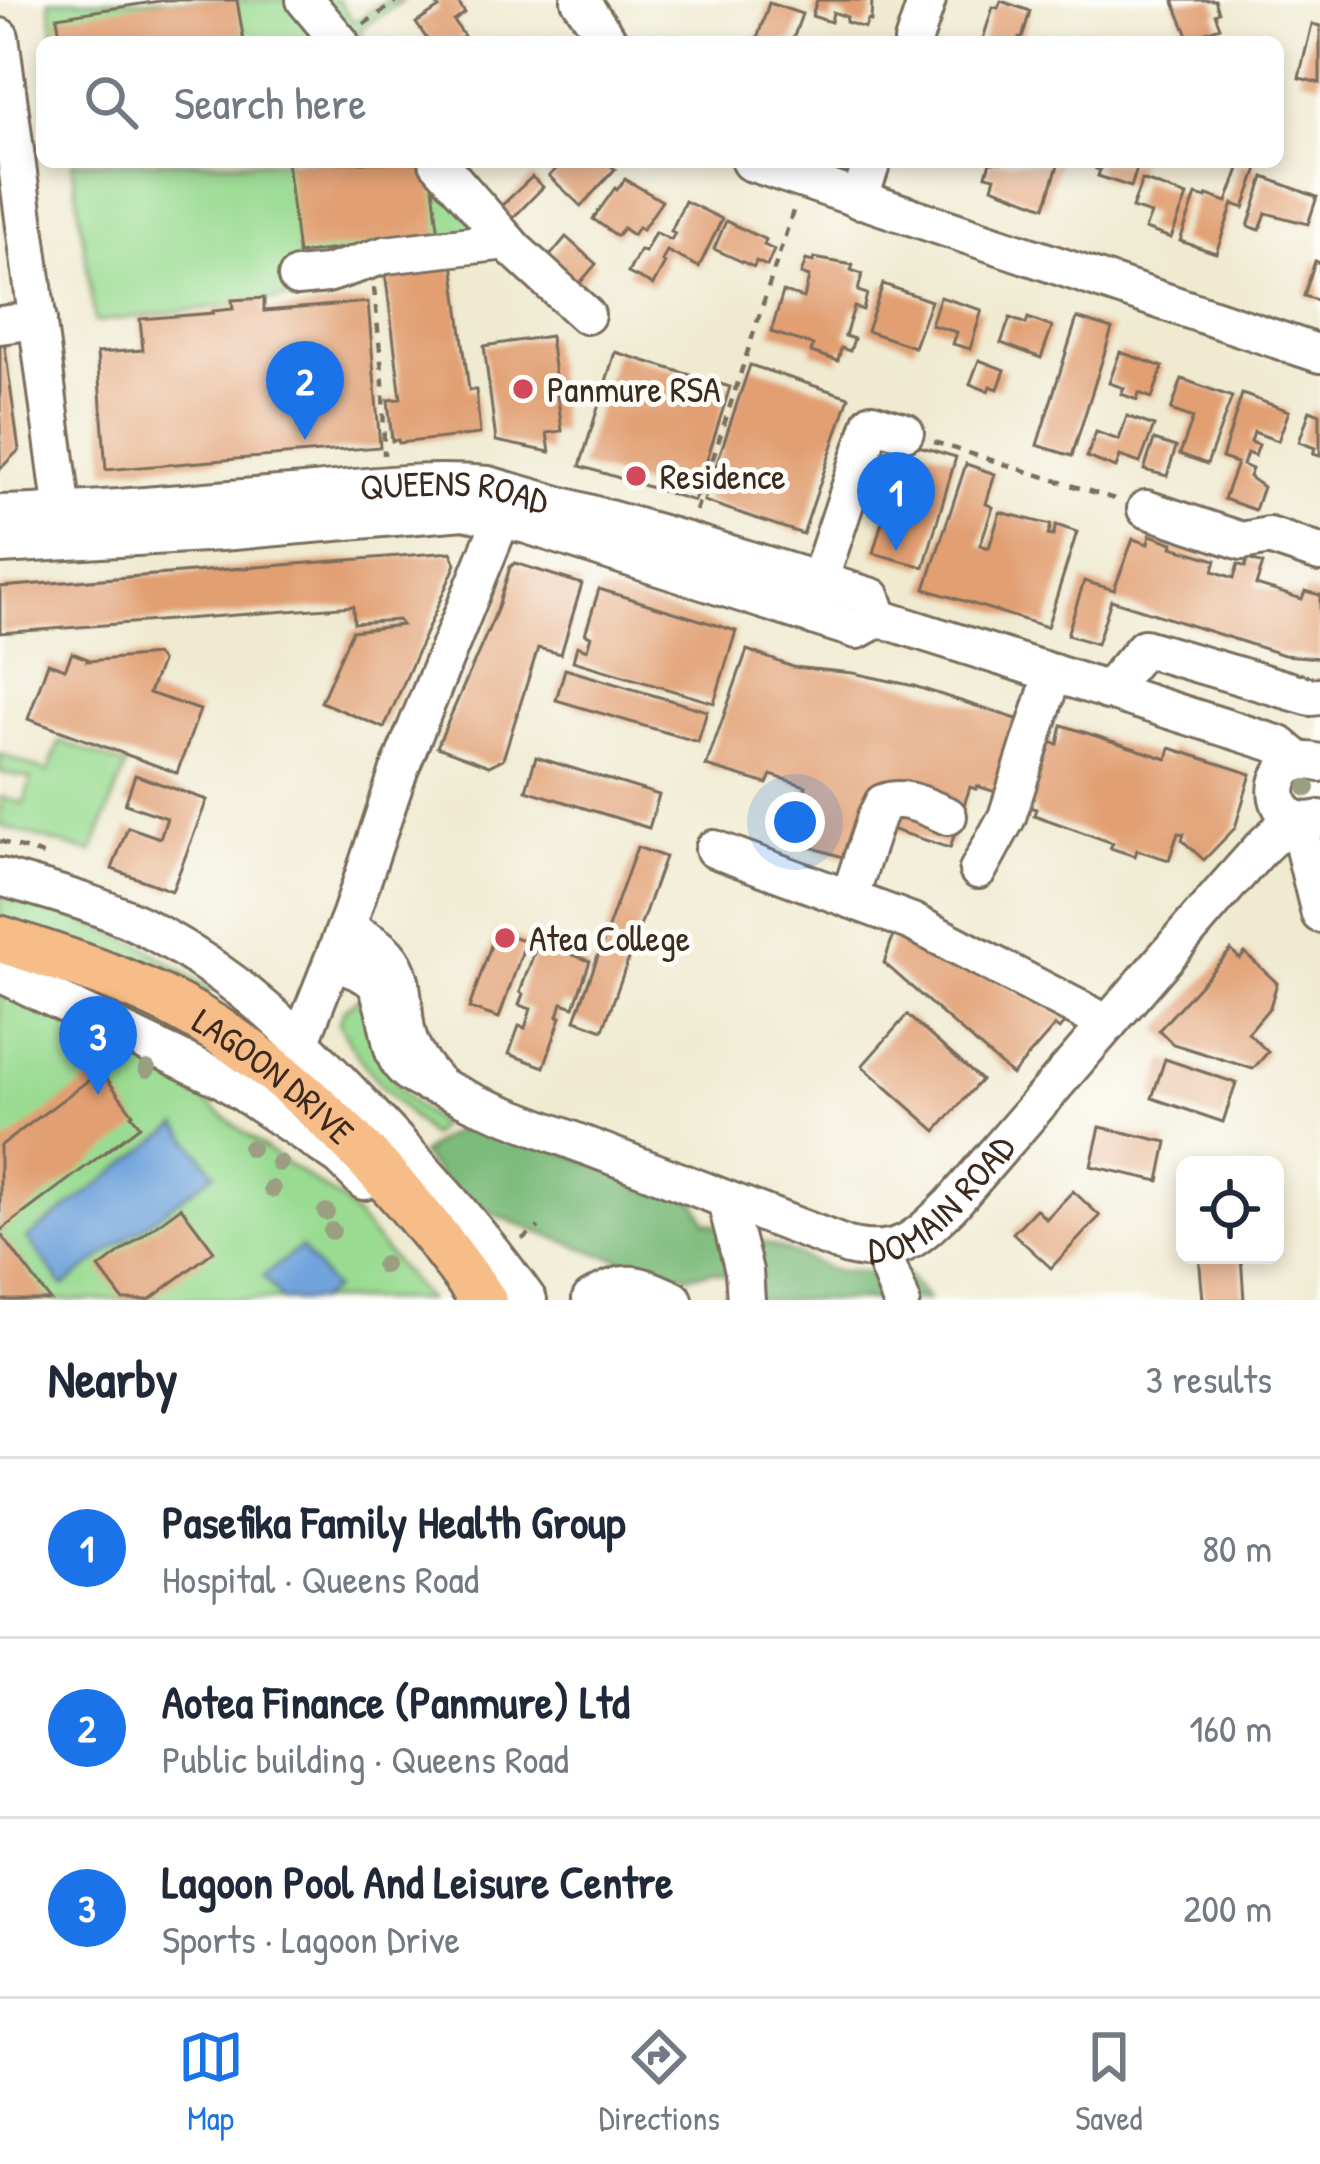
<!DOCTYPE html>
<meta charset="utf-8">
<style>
:root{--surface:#fff;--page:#f6f6f7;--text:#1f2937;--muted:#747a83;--line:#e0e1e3;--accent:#1a73e8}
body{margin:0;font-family:"Patrick Hand",sans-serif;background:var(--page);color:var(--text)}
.controls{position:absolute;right:36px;bottom:36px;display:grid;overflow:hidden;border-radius:18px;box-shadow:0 6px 18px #0003}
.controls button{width:108px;height:108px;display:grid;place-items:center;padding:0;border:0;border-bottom:3px solid var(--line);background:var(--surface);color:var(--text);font:60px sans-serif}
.you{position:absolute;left:795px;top:822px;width:42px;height:42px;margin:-30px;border:9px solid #fff;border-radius:50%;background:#1a73e8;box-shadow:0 0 0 18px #1a73e833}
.badge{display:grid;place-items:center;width:78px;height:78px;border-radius:50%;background:var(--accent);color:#fff;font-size:39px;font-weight:700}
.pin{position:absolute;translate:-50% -99px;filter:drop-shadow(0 3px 6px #0008)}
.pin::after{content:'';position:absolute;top:63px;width:42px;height:36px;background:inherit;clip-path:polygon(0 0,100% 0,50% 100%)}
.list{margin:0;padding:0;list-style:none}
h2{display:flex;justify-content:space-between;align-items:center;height:156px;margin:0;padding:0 48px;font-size:51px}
h2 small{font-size:39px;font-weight:400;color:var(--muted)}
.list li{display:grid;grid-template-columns:78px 1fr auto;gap:36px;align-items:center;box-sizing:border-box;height:180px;padding:0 48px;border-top:3px solid var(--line)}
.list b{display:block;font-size:45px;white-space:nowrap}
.list p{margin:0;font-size:39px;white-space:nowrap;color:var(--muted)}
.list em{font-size:39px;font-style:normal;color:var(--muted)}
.icon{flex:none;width:66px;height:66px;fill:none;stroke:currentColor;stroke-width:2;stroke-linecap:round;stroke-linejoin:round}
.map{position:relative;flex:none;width:1320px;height:1300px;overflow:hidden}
.search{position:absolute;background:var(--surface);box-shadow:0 6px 18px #0003;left:36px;right:36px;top:36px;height:132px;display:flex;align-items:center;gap:30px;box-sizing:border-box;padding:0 42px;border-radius:18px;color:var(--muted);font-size:45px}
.sheet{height:696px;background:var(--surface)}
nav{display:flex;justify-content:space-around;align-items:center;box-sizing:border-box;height:168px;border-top:3px solid var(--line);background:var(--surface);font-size:33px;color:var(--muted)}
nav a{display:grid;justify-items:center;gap:6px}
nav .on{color:var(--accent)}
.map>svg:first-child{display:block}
.green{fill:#9adb92;stroke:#6a8258;stroke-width:3}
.forest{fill:#7bbb7c;stroke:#5b724d;stroke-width:3}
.water{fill:#71a4dd;stroke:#56677e;stroke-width:3}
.building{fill:#e19f72}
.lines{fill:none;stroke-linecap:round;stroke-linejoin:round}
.minor-casing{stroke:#7a6d5c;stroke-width:42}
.major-casing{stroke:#7a6d5c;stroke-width:51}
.path{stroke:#7a6d5c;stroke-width:4.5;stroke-dasharray:9 9;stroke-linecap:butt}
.minor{stroke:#fff;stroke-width:36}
.major{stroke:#f7bd88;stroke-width:45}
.tree{fill:#9c9e81}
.poi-dot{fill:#d1495b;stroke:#fdfcf7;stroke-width:4.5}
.labels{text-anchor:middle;stroke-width:10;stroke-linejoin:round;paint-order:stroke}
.poi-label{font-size:36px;fill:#3b2a1e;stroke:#fdfcf7;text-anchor:start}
.street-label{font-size:36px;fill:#3b2a1e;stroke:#fdfcf7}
</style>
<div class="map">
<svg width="1320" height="1300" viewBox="0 0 1320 1300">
<rect width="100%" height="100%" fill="#fdfcf7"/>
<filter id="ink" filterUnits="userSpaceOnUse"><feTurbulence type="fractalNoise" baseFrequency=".00833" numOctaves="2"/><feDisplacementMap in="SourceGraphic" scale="24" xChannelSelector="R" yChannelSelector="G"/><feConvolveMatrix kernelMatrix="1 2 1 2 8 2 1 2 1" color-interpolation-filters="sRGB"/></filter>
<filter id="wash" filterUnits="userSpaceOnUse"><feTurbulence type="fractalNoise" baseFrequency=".004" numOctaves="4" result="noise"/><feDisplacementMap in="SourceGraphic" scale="48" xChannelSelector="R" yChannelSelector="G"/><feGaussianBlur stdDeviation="2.7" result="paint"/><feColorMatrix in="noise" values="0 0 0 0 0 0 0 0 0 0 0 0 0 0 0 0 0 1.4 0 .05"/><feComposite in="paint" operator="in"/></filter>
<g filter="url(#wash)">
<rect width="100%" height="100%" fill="#efead0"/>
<g class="green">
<polygon points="49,0 338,0 354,22 387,0 403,0 359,30 367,42 55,42"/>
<polygon points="72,162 449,162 517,234 302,269 305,296 95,322"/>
<polygon points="60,741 126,766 92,853 0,826 0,797 24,803 31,779 0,772 0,754 48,772"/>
<polygon points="0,897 71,917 142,945 210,989 202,999 0,926"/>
<polygon points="0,988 124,1039 267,1150 343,1201 427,1300 0,1300"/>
<path d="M358,999L364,1001C384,1057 386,1091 441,1124L430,1136C397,1101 358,1067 339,1022L345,1008Z"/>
</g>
<polygon class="forest" points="461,1128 512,1133 695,1201 705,1221 783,1249 834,1271 906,1274 928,1300 755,1300 751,1284 714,1271 689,1276 666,1271 600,1254 533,1230 461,1201 421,1155 437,1141"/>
<g class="water">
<polygon points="178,1125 215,1173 63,1286 27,1238"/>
<polygon points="301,1247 333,1289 318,1300 282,1300 263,1276"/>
</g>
<g id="blocks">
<g class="building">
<polygon points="166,0 237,0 244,42 61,42 57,17"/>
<polygon points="434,0 456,0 465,13 454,21 464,36 456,42 429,42 416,23 439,8"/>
<polygon points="817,0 872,0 871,21 868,20 865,28 846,22 847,17 833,12 831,22 812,16"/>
<polygon points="1173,0 1215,0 1219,12 1215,14 1220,27 1189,38"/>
<polygon points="1001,1 1030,11 1022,39 1019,38 1017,42 982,42 993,7 998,8"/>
<polygon points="769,3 802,14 792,42 756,42"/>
<polygon points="1312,24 1320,26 1320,83 1299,78"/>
<polygon points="287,162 430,162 439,236 298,254"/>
<polygon points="563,162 576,164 578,162 607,162 615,169 581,206 549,176"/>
<polygon points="990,162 1059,162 1045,207 992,187 995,177 986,175"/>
<polygon points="1098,162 1139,162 1131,187 1098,176 1100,170 1096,169"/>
<polygon points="1241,163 1258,168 1244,208 1233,204 1216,253 1180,241 1196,195 1206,198 1207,195 1227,202"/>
<polygon points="532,177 543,187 512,219 500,207"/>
<polygon points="1264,177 1317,197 1308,224 1266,213 1260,230 1248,226"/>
<polygon points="625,179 662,201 642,230 638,227 633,235 623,228 617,236 593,219 615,188 617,190"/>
<polygon points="1142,180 1187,196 1171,238 1145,229 1151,214 1132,208"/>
<polygon points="685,201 722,219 699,267 667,251 662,261 665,263 653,285 628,273 640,250 645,252 655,232 671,240 675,233 671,231"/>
<polygon points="726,221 766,240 764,245 774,250 767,266 756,261 754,267 714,249"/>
<polygon points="566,237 596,264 579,284 549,257"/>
<polygon points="814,258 853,265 851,270 862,274 858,291 867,294 863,310 854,307 845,336 854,339 850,351 841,348 838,361 811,352 813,345 771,332 783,292 804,298 809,277 801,274 806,260 813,262"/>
<polygon points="1315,261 1320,263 1320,301 1304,296"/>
<polygon points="453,262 469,390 476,390 480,434 399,443 398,440 392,441 388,400 401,399 385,271"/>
<polygon points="883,284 931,301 914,347 867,331"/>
<polygon points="940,297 982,310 970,349 953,344 957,332 931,325"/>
<polygon points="264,298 264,311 368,302 380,447 106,470 97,353 143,350 140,319 213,313 213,311 233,309 232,300"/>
<polygon points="1010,318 1026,324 1028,318 1052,327 1041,358 1001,343"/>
<polygon points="1077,318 1112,329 1072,456 1037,445"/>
<polygon points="0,333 3,333 19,450 0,469"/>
<polygon points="550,336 562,431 547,433 550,452 496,441 484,346"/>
<polygon points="615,352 730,387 694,501 580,466"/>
<polygon points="1120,352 1163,367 1152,398 1139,393 1137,400 1121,394 1124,388 1109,383"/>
<polygon points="979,360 1005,370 998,389 990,386 988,391 970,384"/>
<polygon points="750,365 849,397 803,534 704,501"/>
<polygon points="1182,379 1232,397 1207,464 1180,454 1193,418 1171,410"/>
<polygon points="1242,394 1289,411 1278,441 1254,432 1251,442 1259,445 1255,456 1247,453 1243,465 1252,469 1249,477 1263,487 1255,510 1224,499 1237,463 1222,458"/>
<polygon points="1310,410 1320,414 1320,456 1313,454 1315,448 1299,442"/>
<polygon points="1127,416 1154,426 1140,463 1120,456 1116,468 1087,457 1096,432 1119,440"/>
<polygon points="1154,440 1176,447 1167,476 1144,470"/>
<polygon points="905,442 956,457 924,567 873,553"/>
<polygon points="966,464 995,474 986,504 993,507 980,545 989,548 1000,512 1051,525 1048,535 1053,536 1056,525 1077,532 1047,627 925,589"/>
<polygon points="1150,535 1173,543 1172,547 1216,560 1213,571 1234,578 1238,564 1245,567 1248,559 1263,564 1256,585 1302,599 1305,591 1320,595 1320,658 1284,655 1111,600 1097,644 1067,635 1084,581 1114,590 1133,539 1148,544"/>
<polygon points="451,552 456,564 384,728 321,702 352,631 402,625 398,620 354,623 353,606 0,633 0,587"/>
<polygon points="515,563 582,584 561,654 538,648 503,759 489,766 437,747 497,610 510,567"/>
<polygon points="599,589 736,631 714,703 573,661 577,646 587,650 591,636 585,634"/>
<polygon points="747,650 793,667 853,673 914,686 1032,724 1009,796 977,786 976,789 970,787 950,848 869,822 855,861 788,840 806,786 771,775 767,784 706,766"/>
<polygon points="72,653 88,659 87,661 156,655 161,662 149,693 200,710 177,773 28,719 48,663 65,669"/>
<polygon points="565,669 707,711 698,742 556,700"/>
<polygon points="1062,725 1167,759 1170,748 1251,774 1235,828 1204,860 1182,840 1184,834 1178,833 1169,860 1137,850 1135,856 1110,848 1113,843 1034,815 1036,809 1029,807 1046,742 1058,744"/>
<polygon points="536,757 659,795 649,828 526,790"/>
<polygon points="135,775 207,800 172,891 112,869 128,827 160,838 167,818 125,804"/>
<polygon points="637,847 665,857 603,1030 575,1020"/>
<polygon points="496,931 526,941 499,1018 469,1008"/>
<polygon points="894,933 928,942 1069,1018 1059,1029 1055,1026 1012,1075 884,963"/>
<polygon points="538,942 590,961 574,1007 562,1003 558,1016 561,1017 544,1067 509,1054 519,1026 525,1028 531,1009 519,1005 523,994 520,992"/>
<polygon points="1231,950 1240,959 1245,953 1277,983 1270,1007 1248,1033 1268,1052 1253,1069 1173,1044 1159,1030"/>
<polygon points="907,1015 981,1080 936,1131 862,1066"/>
<polygon points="1165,1059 1236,1083 1223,1122 1152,1098"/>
<polygon points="101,1071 133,1114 131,1115 140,1126 0,1231 0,1146"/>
<polygon points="1100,1127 1167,1142 1159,1181 1091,1166"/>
<polygon points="1073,1191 1100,1216 1051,1268 1013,1233 1036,1209 1046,1219"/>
<polygon points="181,1207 214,1251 149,1300 123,1300 99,1268"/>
<polygon points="0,1233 50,1300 0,1300"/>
<polygon points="1199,1255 1241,1255 1244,1300 1203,1300"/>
</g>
</g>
</g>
<g filter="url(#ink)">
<use href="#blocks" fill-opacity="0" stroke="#7a6d5c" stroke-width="3"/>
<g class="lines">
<g class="minor-casing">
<g id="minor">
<polyline points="305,0 340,42"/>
<polyline points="580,0 609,42"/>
<polyline points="0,37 66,536"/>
<polyline points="913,42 927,0"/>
<polyline points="438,162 515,250 586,315"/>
<polyline points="750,162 1320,354"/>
<polyline points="859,200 872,162"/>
<polyline points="297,277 327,274 385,255 507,241"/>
<polyline points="0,325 38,320"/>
<polyline points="1146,509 1242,541 1269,536 1320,553"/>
<path id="s1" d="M0,514C102,511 203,501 304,493C365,487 427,479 488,485L687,541L872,597L879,618"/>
<polyline points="0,545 221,532 464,511 527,525 857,630 879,618 1280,745 1299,761"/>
<polyline points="819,581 872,422 905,432"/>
<polyline points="1107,691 1144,648 1311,697 1320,696"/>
<path d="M1320,763C1263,748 1263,834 1320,819"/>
<polyline points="1297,820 1320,914"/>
<polyline points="714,849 912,922 1108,1024"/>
<polyline points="978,870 1007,817 1053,673"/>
<path d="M0,877C52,892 108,906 156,933C244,981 299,1038 367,1110C424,1170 480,1232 528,1300"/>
<path d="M849,899L876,817L883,803C905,794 928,808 948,816"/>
<path d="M332,962C346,967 365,971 375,983C379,989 380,994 382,1001C396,1048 385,1072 441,1087C425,1071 410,1052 406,1029C401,1003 406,976 387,955C376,943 360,936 346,929"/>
<polyline points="0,973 224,1080 340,1157 364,1181"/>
<path id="s2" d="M441,1087L477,1104L848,1246C899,1258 917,1238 951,1205L1228,885L1262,847L1293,818"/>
<path d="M255,1100C270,1098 279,1095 285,1081L351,914L398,773L502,518"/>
<polyline points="726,1201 744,1271 746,1300"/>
<polyline points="882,1252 901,1300"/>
<path d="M591,1299C629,1277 636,1283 674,1300"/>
</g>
</g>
<g class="major-casing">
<g id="major">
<path id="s3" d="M0,939C61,959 123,978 180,1008C297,1070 408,1192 483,1300"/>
</g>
</g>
<g class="path">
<polyline points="364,24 399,0"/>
<polyline points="374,288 383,382 384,455"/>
<polyline points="934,442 1118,500"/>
<polyline points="696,511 794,208"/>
<polyline points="0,841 46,856"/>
<polyline points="522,1239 539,1227"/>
</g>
<use href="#minor" class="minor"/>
<use href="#major" class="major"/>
</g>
<g class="tree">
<circle cx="1307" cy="788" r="9"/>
<circle cx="147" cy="1069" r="9"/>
<circle cx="251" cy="1148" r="9"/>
<circle cx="279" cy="1163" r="9"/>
<circle cx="272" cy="1189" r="9"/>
<circle cx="326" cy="1212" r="9"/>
<circle cx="332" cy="1231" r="9"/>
<circle cx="384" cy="1265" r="9"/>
</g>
</g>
<g class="poi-dot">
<circle cx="523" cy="389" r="12"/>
<circle cx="636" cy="476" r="12"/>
<circle cx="505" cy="938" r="12"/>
</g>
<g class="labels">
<g class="poi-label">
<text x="547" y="402">Panmure RSA</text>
<text x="660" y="489">Residence</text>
<text x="529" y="951">Atea College</text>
</g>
<g class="street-label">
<text dy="13" stroke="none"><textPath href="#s1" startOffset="456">QUEENS ROAD</textPath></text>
<text dy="13" stroke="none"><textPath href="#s3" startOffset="309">LAGOON DRIVE</textPath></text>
<text dy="13" stroke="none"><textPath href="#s2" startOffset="549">DOMAIN ROAD</textPath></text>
</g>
</g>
</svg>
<div class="controls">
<button><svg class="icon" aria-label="locate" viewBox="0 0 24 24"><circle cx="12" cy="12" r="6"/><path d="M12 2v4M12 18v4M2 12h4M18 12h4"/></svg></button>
</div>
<div class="you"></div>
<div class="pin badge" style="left:896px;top:551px">1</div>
<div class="pin badge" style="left:305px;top:440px">2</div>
<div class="pin badge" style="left:98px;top:1095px">3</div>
<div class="search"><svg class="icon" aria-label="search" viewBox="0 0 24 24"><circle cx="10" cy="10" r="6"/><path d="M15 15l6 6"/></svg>Search here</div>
</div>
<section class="sheet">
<h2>Nearby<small>3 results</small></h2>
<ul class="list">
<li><span class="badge">1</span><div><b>Pasefika Family Health Group</b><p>Hospital · Queens Road</p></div><em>80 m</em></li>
<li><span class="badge">2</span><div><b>Aotea Finance (Panmure) Ltd</b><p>Public building · Queens Road</p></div><em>160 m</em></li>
<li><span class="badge">3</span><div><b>Lagoon Pool And Leisure Centre</b><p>Sports · Lagoon Drive</p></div><em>200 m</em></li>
</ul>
</section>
<nav>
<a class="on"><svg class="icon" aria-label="map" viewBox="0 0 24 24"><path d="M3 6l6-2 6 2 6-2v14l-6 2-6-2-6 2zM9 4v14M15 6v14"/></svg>Map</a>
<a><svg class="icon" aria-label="directions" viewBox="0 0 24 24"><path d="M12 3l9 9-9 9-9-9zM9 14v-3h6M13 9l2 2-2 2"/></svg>Directions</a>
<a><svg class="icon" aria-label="saved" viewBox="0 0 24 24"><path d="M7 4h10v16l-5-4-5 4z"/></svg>Saved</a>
</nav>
